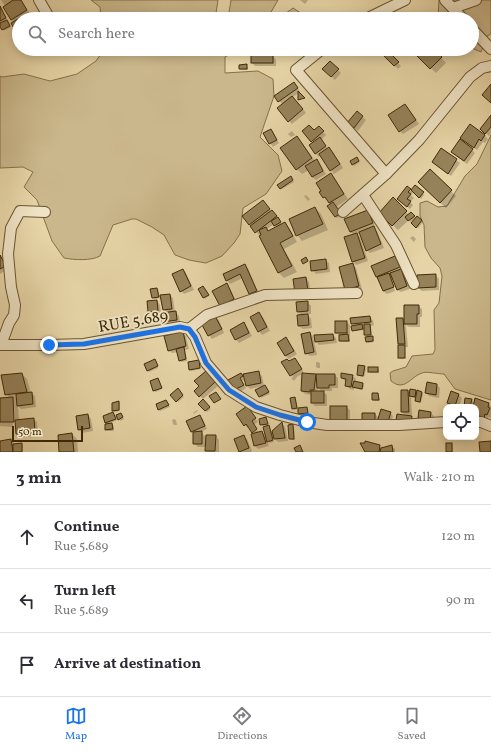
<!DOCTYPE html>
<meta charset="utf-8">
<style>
:root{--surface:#fff;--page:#f2f2f3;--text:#2b2b33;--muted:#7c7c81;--line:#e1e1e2;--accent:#1a73e8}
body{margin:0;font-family:Vollkorn,serif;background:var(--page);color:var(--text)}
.controls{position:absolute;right:12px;bottom:12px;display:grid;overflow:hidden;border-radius:8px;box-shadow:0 2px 10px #0003}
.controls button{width:36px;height:36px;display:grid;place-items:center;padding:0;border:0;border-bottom:1px solid var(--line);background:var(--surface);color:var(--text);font:20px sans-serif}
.scale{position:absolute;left:12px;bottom:10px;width:71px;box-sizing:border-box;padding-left:4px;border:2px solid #402a08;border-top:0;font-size:11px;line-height:14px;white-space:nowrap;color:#402a08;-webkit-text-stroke:3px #efe3c5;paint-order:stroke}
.stop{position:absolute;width:12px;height:12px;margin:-9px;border:3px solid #1a73e8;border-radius:50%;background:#fff}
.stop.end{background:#1a73e8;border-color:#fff;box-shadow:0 1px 4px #0008}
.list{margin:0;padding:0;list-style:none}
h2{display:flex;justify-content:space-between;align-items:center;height:52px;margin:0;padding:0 16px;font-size:17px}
h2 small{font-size:13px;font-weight:400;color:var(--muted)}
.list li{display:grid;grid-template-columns:26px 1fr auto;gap:12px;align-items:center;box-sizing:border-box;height:64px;padding:0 16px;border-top:1px solid var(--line)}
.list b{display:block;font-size:15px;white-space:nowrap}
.list p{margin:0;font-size:13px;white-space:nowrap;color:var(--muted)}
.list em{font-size:13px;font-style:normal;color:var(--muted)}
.icon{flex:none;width:22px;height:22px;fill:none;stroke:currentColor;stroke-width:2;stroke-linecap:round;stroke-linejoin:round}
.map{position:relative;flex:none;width:491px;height:452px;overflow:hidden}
.search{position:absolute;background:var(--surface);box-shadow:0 2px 10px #0003;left:12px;right:12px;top:12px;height:44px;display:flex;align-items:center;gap:10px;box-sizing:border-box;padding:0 14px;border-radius:22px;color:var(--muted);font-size:15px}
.sheet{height:244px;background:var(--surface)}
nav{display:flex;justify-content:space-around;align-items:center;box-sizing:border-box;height:56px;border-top:1px solid var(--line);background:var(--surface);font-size:11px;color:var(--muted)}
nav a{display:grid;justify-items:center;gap:2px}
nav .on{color:var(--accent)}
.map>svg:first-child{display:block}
.green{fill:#cab78b;stroke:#85704a}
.shadow{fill:#0003;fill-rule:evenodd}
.building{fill:#96825a;stroke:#402a08}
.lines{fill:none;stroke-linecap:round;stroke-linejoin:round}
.street-casing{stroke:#6a5430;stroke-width:12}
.street{stroke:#efe3c5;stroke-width:10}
.route{stroke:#1a73e8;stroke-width:5}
.labels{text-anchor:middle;stroke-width:3.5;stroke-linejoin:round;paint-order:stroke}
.street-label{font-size:16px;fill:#402a08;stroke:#efe3c5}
</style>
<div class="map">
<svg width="491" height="452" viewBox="0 0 491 452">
<rect width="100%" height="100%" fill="#e6d4a6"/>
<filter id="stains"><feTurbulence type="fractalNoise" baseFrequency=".005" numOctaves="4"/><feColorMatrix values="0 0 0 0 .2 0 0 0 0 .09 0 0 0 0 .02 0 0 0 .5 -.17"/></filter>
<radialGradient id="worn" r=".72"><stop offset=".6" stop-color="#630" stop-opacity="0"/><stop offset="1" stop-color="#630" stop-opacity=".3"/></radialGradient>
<g class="green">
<polygon points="91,0 218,0 216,13 218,19 101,19 100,7"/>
<polygon points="231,0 278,0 267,19 228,19"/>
<polygon points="439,0 491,0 491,34 487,36 481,52 472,48 472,19 438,19"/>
<polygon points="293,8 310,19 278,19"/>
<path d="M103,49H239L225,57V73L258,71L273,79L274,96L260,137L278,155L282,171L266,194L243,208L240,234L234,243L222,256L206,263L189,260L175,255L164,235L152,227L136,219H132L113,225L100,256C91,261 74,260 64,258L52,241L37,200L24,187L33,172L23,167L0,168V76L2,77L24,74L50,81L77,74L96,61L103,51Z"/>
<path d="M491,135V400L455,389L444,374C438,374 426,371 422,373C410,377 405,392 391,381L390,373L393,371L406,367L412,356L433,354L435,350L434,310L439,303L442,276L440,268L431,258L425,247L424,225L420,216V203L427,201L438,207L447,206L465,176L477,164Z"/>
</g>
<g class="shadow">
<polygon points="1,0 21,0 30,14 27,16 30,19 19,19 19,34 17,32 14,22 12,20 5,6"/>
<polygon points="300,0 308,0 305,4"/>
<polygon points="0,5 11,27 4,31 0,25"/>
<polygon points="382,49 384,49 401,66 398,69 380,51"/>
<polygon points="416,49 432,49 446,63 436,73 414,52"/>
<polygon points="273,56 276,60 276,66 255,66 252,63"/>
<polygon points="330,62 341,73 335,80 323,69"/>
<polygon points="246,66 248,67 248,70 241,70 240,69"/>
<polygon points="297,87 300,92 293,97 306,113 292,124 289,121 283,105 275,96"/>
<polygon points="405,105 408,108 419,124 403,134 400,131"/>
<polygon points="357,112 366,120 358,131 352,126"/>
<polygon points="491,116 491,134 489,136 484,132"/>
<polygon points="319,127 326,135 321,140 328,149 329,148 333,152 343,168 334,174 331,170 321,155 319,157 315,153 314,143 303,131 314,132"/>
<polygon points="271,130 274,134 279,143 273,147 270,143"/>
<polygon points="292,131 295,135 291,137 288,134"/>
<polygon points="484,135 488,139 485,143 483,142 477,150 464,141"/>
<polygon points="297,137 302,143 315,161 317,161 320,164 326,174 316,180 312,177 309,170 302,174 297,169"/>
<polygon points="442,150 460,163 451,176 433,162"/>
<polygon points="472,150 475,153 467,164 455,155"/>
<polygon points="358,159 360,162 354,166 353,164"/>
<polygon points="430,171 456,196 446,208 424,188"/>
<polygon points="331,175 336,180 348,199 336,207 341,215 337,218 328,207 331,205 324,197 321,192"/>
<polygon points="292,178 294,182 282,189 280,188"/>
<polygon points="415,186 424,195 421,199 414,192 411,195 414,198 410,202 413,205 410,209 402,202 407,188 411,191"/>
<polygon points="306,195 310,199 308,201 304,196"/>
<polygon points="393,199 409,215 411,213 416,219 417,217 423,222 418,228 412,223 415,220 414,219 410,222 409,220 398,230 380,213"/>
<path d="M266,205L283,225L285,223L290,229L297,242L284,249L297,272L284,278L279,273L260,237L263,235L262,233L259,235L243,216ZM274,224L277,228L270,232L267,229Z"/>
<polygon points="315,208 321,214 328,230 302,241 297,235"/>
<polygon points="367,211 371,215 375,227 374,227 377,231 384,248 370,253 367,250 360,233 357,234 360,237 368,261 356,265 353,261 354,235 350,232"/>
<polygon points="413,236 416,239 414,242 410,238"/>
<polygon points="0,255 8,269 0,274"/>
<polygon points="395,257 398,260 403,270 402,271 404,273 410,289 401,292 398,290 397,291 391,276 389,276 395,291 387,294 383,291 379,279 377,277 373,267"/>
<polygon points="325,260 329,263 330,272 316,274 312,270"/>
<polygon points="244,265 248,268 259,294 254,297 250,293 243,278 230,284 227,280"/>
<polygon points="353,265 356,268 362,289 350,293"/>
<polygon points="183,270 186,273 194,290 184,294 181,291"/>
<polygon points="435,275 439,279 439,290 422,291 418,288 418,276"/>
<polygon points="306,278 309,282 311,294 296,293"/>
<polygon points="226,285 230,288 237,303 224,309"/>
<polygon points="205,288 209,296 205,299 199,290"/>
<polygon points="156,289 158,290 160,298 155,299 153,298 152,290"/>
<polygon points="170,295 173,298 175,312 179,316 180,324 167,325 163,322 162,314 153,315 149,312 157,301 160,305 161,314 167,313 164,310 162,296"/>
<polygon points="307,302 311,306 311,314 307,314 311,319 312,328 303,329 299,326 298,316 302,316 298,311"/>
<polygon points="418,306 422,309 422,317 420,317 420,327 409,327 406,325 408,347 406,347 406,359 406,347 404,347 404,359 401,359 399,358 401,346 399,344 403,319 405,322"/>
<polygon points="259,313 263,317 270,331 262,335 259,331"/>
<polygon points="215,317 219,320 224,333 212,339 209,335"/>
<polygon points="370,317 373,321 374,325 371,326 372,338 374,339 374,342 368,343 367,341 368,338 365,335 365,330 354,331 353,330 354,326 352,324"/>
<polygon points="347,322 350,325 350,342 341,342 340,341 340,336 336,333"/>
<polygon points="244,324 247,327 252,336 239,343 236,339"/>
<polygon points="182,333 186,336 189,349 185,350 187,361 181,362 180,360 178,352 172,353 169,350"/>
<polygon points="310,333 313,336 317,355 310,356 306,353"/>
<polygon points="333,335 336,338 337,343 319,345 316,341"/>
<polygon points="286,339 289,342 297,354 289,359 286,356 278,343"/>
<polygon points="199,361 200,363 201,369 191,371 190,369"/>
<polygon points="156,362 158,368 149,372 148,370"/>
<polygon points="283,362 298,362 304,373 297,377 294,381 291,378 293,377"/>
<polygon points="316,362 318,362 320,363 320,368 318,368 316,367"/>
<polygon points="364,367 366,369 364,377 359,376 358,375"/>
<polygon points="377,368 379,369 379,373 371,373 369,372"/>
<polygon points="206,372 218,386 203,399 195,391 201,386"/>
<polygon points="258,372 262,376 264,386 266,387 270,394 261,398 257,390 263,386 250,389 247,385 246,379 242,381 246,388 238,393 235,390 240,374 245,379"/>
<polygon points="22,374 27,379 31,393 35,396 36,407 21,409 18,406 19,420 33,419 37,422 38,436 20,437 17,434 16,427 15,427 14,403 12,403 13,427 0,426 0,399 10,398 6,394"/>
<path d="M315,375L317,377L334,375L338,378V388H332V391H322L327,395V406H315L312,403V395L305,394L302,391ZM318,388L322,392H317Z"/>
<polygon points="352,376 356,379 355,382 363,383 364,385 363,390 354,388 354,390 350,389 346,386 347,382 345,381 342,378"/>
<polygon points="158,380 162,389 156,392 154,391"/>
<polygon points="437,385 440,388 439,398 429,396 426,393"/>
<polygon points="178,390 184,397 178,402 171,395"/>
<polygon points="402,391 408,391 410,394 415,391 417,392 422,393 423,394 421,403 417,402 416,400 416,398 411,397 412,415 410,415 413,418 412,423 402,412"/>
<polygon points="378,394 379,396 380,401 375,401 373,400"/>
<polygon points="459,395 462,398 459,407 452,407 448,403"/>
<polygon points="295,398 296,400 298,409 307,408 308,410 308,414 301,415 299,414 299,409 294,410 293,409"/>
<polygon points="471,400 475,403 488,404 491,406 491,418 488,417 487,421 476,417 476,407 465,407"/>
<polygon points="166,401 170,407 160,411 159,409"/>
<polygon points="203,401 211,409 207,412 200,404"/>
<polygon points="119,402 120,403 120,411 114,412 113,411 113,404"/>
<polygon points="247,407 258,422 248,428 245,425"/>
<polygon points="346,407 350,410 350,424 334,424"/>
<polygon points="197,410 198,411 193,414 193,413"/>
<polygon points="113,413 117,420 111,423 113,425 114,431 108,431 106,430 106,425 108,425 106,422"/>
<polygon points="390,413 393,416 391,425 363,421 363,414 375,414 379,418"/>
<polygon points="431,413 434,416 433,423 422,421 419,418"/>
<polygon points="121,414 124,419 120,421 119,419"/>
<polygon points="88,415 91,419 93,431 82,433 79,429"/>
<polygon points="200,416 203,419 207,429 201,432 206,437 216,436 219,440 219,452 207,452 206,450 206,447 198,447 194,443 194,434 192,431"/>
<polygon points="266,418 267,420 268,425 263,426 261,425"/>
<polygon points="174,419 176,420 177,425 174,425 173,424 172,420"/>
<polygon points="282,423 285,427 288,441 278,442 272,436 274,442 270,443 267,440 269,446 258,449 255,446 252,435 255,434 253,433 257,430 259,433 262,432 267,437 269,426 271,432"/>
<polygon points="293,425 294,427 295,440 292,440 290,439"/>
<polygon points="72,434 77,439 78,452 60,452"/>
<polygon points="244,436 247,439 252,451 251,452 241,452 240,451"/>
<polygon points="10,440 14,443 14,445 21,444 23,445 23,452 1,452 0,442"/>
<polygon points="366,444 379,446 382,448 391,446 395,449 395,452 366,452"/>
<polygon points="447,444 452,444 453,446 453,452 447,452"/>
</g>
<g class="building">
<polygon points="13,0 21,0 27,10 11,20 3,7"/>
<polygon points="0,6 6,18 0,21"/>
<polygon points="27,14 29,19 19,19 19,31 16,32 11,23"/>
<polygon points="7,20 10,26 2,30 0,27 0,23"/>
<polygon points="381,49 386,49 399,62 394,66 379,51"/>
<polygon points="415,49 434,49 442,57 430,69 413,52"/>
<rect x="251" y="55" width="22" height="8"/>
<polygon points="330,61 339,69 331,77 322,69"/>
<polygon points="247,64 247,69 239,69 239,65"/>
<polygon points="294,82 298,88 278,102 274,96"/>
<polygon points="491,84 491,103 482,95"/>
<polygon points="298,91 305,98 298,100"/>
<polygon points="292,96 303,109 288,122 277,108"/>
<polygon points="405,104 416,120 399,132 388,115"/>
<polygon points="357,111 363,116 354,128 347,123"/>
<polygon points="491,115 491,127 485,134 480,129"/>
<polygon points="470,124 485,135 481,141 479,139 474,148 460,138"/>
<polygon points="309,125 314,130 319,126 324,131 311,142 302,131"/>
<polygon points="271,129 277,140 269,144 263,133"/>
<polygon points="297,136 312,158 296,170 280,148"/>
<polygon points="320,137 326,146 315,154 309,145"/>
<polygon points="460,139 473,149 464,161 451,152"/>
<polygon points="329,147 340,164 330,171 319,154"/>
<polygon points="441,148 457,159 448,174 432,162"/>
<polygon points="357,157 359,161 352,165 350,161"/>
<polygon points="317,159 323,171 312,177 305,166"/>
<polygon points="430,169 452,190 440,203 418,182"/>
<polygon points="331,173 344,194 329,203 325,197 323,198 319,192 321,191 316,183"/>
<polygon points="291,176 293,180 280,189 277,185"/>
<polygon points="415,185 424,192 419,198 411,190"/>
<polygon points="407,186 411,189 408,192 411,194 407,199 411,201 407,207 397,199"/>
<polygon points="393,197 407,211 392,226 379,213"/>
<polygon points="263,200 270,209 249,225 242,216"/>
<polygon points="333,202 341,213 335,217 327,206"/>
<polygon points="315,207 323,224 296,236 289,219"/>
<polygon points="272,210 277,216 255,233 250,226"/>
<polygon points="368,210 373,223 350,232 344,219"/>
<polygon points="411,212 415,216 408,221 405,217"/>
<polygon points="417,216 422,220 416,228 411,223"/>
<polygon points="278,217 281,222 274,226 271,221"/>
<polygon points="285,222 293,236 280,243 292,266 278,273 259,236 261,235 259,230 266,227 268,231"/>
<polygon points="374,226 381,244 366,251 359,232"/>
<polygon points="357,233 365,258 352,262 344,237"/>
<polygon points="0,255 6,266 0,269"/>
<polygon points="395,256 400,267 376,277 371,266"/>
<polygon points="306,257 308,261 303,264 301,260"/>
<polygon points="326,259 327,269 311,271 310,261"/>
<polygon points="353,263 359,286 345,290 339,267"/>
<polygon points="245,264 257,291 249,294 240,274 226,281 223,274"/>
<polygon points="183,269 191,286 180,292 172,274"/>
<polygon points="401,269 407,286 397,290 390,273"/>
<polygon points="389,273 394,287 383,291 377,277"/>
<polygon points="436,274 436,287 417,288 417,275"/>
<polygon points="306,277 308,291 295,293 293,279"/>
<polygon points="227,283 234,299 220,306 212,291"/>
<polygon points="203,286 209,295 203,298 198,289"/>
<polygon points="157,288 159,297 152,298 150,289"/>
<polygon points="170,294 172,309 163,310 160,295"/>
<polygon points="157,300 158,311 148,312 147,301"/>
<polygon points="308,301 308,311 297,312 296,302"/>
<polygon points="404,305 419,305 419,314 417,314 417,324 404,324"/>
<polygon points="176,311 177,320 162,322 161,313"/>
<polygon points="259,312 267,327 258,332 250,317"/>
<polygon points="308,314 309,325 298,326 297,315"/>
<polygon points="215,316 222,329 208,336 201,323"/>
<polygon points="370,316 371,322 351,324 350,318"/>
<polygon points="396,318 403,318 405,344 398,344"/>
<rect x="335" y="321" width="12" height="12"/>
<polygon points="244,322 249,333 235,340 230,330"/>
<polygon points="362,324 363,329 352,331 351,326"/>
<polygon points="364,324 370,324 371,335 364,335"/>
<polygon points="183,331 186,346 168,351 164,336"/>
<polygon points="310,332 314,352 305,354 301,334"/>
<polygon points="333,334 334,340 315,342 314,335"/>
<polygon points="348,334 349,341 339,341 339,335"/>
<polygon points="373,336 373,341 366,342 365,337"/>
<polygon points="286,337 294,351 285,356 277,343"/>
<rect x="398" y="345" width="7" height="13"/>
<polygon points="184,347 186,359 179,361 176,349"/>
<polygon points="295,358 302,369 290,376 281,362 287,359 289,361"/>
<polygon points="155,359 158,366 147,371 144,364"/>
<polygon points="199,360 200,368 189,370 188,362"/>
<polygon points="358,365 365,366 363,376 357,375"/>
<rect x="368" y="367" width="10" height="5"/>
<polygon points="206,371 215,382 199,397 194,391 199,386 194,381"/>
<polygon points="259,371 261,383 246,386 243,374"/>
<polygon points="22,373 27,392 5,395 1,375"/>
<polygon points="241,373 243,376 240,378 244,385 234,390 228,380"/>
<polygon points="302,373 316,374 314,390 310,390 310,392 301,391"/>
<polygon points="341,373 353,375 351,387 345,386 346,379 341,378"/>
<polygon points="316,374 335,374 335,385 329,385 329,388 317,388"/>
<polygon points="158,378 162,388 153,391 150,381"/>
<polygon points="354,381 363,383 362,389 352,387"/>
<polygon points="427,382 437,384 436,395 425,393"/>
<polygon points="265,385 269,392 259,397 255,390"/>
<polygon points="178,388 183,395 176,402 170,395"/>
<polygon points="410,389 416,390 415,397 409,396"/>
<polygon points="401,390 408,390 409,412 401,412"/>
<polygon points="417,390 422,392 420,402 415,401"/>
<rect x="311" y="391" width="13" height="12"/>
<polygon points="451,391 459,394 455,406 447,403"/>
<polygon points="32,392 33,404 17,406 16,394"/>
<polygon points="216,392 221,399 214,403 209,396"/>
<polygon points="372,393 378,393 379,400 372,400"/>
<polygon points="13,397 14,422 0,422 0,398"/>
<polygon points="295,397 297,408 292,409 290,398"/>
<polygon points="465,398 472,399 470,407 464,407"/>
<polygon points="475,398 489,403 488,407 490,408 487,415 485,414 484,418 476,415 476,407 473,407"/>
<polygon points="203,399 210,407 205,411 198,404"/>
<polygon points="166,400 169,405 158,410 156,404"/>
<polygon points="119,401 119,410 112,411 112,403"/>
<polygon points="247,406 256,418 252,421 257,429 252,433 246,424 244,426 236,414"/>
<rect x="330" y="406" width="17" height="15"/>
<polygon points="307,407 308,413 298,414 298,408"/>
<polygon points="381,409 391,412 387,425 377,422"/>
<polygon points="419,410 431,412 430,420 418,418"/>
<polygon points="113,412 116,419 105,423 103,416"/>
<polygon points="121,413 123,417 118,420 116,415"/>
<polygon points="362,413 375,413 375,422 362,421"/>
<polygon points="88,414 90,428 78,430 76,416"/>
<polygon points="397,414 412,416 411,422 396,420"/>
<polygon points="200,415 205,426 191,432 186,421"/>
<polygon points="266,417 268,424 260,425 259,419"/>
<polygon points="34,418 35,433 16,434 15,420"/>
<polygon points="282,422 285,438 274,439 272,431"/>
<polygon points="112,423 113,429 105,430 105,424"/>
<polygon points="293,424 294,439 289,439 288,425"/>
<polygon points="269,425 273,440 267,442 263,427"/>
<polygon points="202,431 202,444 193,444 193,432"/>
<polygon points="262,431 266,443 254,446 251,434"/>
<polygon points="72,433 74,452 59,452 58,435"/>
<polygon points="206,435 216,435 215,451 205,451"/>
<polygon points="244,435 249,448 239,452 234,439"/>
<polygon points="11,439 13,452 0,452 0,441"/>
<polygon points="365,441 380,445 379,452 365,452 360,443 365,443"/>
<polygon points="491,441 491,452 480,452 479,442"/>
<polygon points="22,443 22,452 13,452 13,444"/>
<rect x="446" y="443" width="6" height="9"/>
<polygon points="300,445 303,452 296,452 294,448"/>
<polygon points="392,445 393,452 380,452 381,448"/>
</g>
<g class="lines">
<g class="street-casing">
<g id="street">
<polyline points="39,0 50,19"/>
<polyline points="445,0 463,19"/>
<polyline points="453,8 476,0"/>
<polyline points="366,19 405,0"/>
<polyline points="472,29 491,49"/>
<polyline points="68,49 69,50"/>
<polyline points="322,49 296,70 386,174"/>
<polyline points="363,195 396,245 414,284"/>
<polyline points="343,212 386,174 419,140 470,77 482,68 491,66"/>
<polyline points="189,329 207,315 265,295 357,293"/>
<polyline points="0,345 49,345 84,344 180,327 189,329 195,337 206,363 229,390 256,407 280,415 307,422 327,425 399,425 446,422"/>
<polyline points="1,345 9,323 14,315 15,305 11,287 8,254 11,228 20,211 45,212"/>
<polyline points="476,422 481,422 491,426"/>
</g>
</g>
<use href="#street" class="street"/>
</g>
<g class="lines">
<polyline class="route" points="49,345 84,344 180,327 189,329 195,337 206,363 229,390 256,407 280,415 307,422"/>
</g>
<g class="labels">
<g class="street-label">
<text transform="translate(133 320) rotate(-10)" y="6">RUE 5.689</text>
</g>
</g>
<rect width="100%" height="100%" filter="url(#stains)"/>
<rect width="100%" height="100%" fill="url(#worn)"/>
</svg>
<div class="controls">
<button><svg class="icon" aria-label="locate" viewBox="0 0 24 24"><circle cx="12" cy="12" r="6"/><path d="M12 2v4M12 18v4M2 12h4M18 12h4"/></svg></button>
</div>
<div class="scale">50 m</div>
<div class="stop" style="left:307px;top:422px"></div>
<div class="stop end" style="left:49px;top:345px"></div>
<div class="search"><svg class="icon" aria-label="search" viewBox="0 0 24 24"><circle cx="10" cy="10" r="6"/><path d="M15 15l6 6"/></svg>Search here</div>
</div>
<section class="sheet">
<h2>3 min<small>Walk · 210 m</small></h2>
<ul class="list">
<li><svg class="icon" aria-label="ahead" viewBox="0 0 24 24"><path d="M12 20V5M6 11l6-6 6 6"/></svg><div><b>Continue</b><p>Rue 5.689</p></div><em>120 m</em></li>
<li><svg class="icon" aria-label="left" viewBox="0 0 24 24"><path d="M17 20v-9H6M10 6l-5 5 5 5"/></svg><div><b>Turn left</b><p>Rue 5.689</p></div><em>90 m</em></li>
<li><svg class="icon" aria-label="arrive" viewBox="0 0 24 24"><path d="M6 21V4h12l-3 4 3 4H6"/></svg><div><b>Arrive at destination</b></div></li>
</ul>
</section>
<nav>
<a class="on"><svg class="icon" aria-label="map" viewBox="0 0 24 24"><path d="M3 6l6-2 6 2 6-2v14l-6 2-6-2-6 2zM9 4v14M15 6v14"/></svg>Map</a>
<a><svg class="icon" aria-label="directions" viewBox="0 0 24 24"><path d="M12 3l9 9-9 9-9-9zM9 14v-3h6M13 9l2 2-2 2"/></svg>Directions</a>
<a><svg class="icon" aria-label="saved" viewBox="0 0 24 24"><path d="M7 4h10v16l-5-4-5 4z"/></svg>Saved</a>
</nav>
